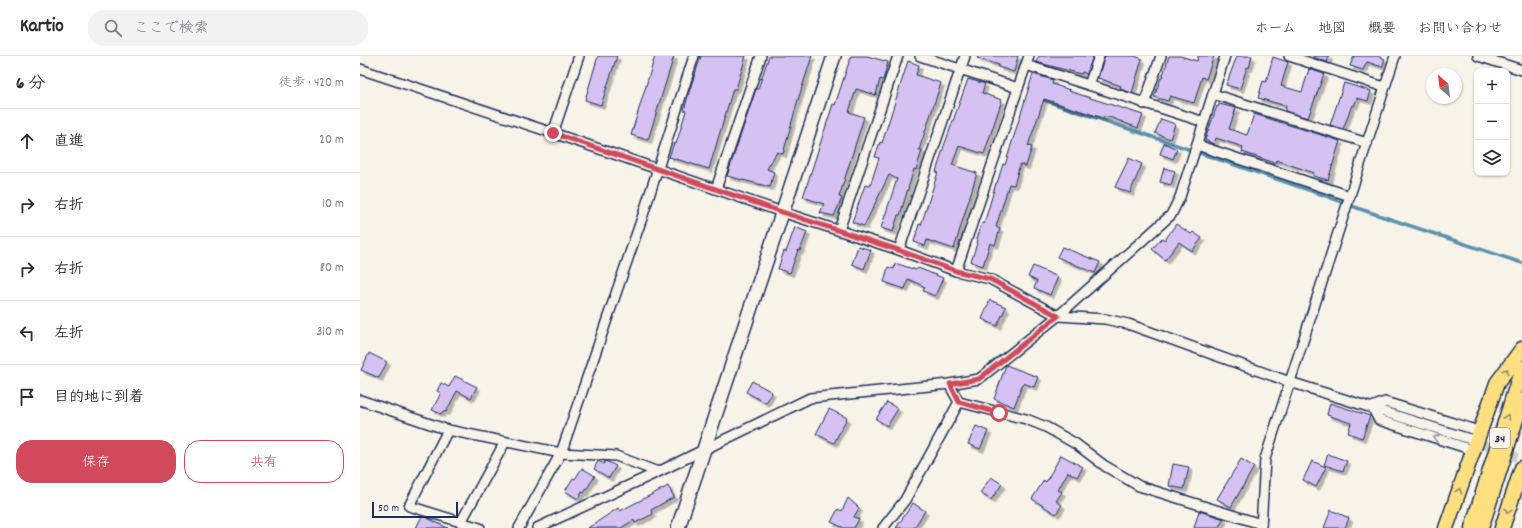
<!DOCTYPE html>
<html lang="ja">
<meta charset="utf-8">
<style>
:root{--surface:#fff;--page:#f2f2f3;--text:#2b2b33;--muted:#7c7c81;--line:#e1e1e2;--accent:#d1495b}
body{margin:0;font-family:Dekko,"Klee One",sans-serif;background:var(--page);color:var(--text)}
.controls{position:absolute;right:12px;top:12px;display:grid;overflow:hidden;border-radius:8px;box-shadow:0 1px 3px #0004}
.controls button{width:36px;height:36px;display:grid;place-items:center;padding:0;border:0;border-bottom:1px solid var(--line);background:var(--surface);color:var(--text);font:20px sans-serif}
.compass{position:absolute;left:1066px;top:12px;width:36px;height:36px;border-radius:50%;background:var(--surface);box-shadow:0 1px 3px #0004;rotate:332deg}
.scale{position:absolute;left:12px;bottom:10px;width:86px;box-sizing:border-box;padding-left:4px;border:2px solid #1b2f5e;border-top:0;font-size:11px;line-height:14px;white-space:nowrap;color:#1b2f5e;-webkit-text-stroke:3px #f7f3e8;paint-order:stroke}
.stop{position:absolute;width:12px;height:12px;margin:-9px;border:3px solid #d1495b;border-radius:50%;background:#fff}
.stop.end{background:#d1495b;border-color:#fff;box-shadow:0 1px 4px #0008}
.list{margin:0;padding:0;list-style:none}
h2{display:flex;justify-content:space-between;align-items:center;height:52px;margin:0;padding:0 16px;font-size:17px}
h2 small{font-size:13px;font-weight:400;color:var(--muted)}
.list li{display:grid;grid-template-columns:26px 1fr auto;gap:12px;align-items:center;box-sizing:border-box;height:64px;padding:0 16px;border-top:1px solid var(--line)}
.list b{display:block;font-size:15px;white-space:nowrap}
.list em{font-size:13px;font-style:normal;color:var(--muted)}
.actions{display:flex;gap:8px;padding:12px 16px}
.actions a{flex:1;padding:9px 0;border:1px solid var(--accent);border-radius:16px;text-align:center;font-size:14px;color:var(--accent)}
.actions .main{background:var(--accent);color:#fff}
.icon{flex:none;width:22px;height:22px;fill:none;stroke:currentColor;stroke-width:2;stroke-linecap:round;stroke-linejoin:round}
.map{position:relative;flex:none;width:1162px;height:472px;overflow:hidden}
header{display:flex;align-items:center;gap:24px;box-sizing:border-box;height:56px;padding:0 20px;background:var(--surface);border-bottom:1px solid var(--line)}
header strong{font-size:19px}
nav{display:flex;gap:22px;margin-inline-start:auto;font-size:14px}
.search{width:280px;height:36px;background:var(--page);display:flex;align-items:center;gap:10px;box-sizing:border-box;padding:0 14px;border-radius:16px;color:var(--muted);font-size:15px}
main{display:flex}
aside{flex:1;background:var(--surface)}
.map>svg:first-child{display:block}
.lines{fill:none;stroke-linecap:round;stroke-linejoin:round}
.stream{stroke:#5a92ac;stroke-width:3.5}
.building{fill:#d6c2f2;stroke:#1b2f5e;filter:url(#shadow)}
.street-tunnel{stroke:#cbcccc;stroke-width:9;stroke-dasharray:9 4.5;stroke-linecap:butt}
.street-casing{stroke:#1b2f5e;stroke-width:12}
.secondary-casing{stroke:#1b2f5e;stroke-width:16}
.primary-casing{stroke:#1b2f5e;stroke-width:17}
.street{stroke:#f7f3e8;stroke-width:9}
.secondary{stroke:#f7f3e8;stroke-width:13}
.primary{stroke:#fedf80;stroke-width:14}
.oneway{stroke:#8c876f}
.oneway2{stroke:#8991a3}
.route{stroke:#d1495b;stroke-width:5}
.labels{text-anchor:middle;stroke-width:4;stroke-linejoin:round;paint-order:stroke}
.shield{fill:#f7f3e8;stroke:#5d6a87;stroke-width:1}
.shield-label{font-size:12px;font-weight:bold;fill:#1b2f5e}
</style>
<header>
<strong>Kartio</strong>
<div class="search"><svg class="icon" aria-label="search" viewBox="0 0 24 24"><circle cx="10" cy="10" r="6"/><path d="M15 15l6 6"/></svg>ここで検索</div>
<nav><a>ホーム</a><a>地図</a><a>概要</a><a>お問い合わせ</a></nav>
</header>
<main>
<aside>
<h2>6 分<small>徒歩 · 420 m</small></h2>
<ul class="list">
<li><svg class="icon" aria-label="ahead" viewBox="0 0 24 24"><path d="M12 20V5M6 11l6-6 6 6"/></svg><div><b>直進</b></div><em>20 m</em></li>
<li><svg class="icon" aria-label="right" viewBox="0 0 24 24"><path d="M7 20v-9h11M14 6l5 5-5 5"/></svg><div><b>右折</b></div><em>10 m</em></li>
<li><svg class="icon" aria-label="right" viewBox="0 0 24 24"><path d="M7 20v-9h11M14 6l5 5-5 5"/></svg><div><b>右折</b></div><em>80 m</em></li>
<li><svg class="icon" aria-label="left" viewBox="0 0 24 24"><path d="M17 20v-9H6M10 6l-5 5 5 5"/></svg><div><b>左折</b></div><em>310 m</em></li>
<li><svg class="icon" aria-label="arrive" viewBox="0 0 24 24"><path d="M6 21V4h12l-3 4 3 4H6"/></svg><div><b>目的地に到着</b></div></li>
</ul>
<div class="actions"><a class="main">保存</a><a>共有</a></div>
</aside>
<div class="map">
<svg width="1162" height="472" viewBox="0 0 1162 472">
<defs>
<filter id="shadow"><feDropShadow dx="3.5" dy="3.5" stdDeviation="0" flood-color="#0004"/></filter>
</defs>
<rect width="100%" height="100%" fill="#f7f3e8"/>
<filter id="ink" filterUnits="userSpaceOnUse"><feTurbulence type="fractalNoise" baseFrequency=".025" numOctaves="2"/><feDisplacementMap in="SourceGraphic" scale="8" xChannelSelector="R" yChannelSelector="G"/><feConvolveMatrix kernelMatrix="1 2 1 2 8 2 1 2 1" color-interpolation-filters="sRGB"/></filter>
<g filter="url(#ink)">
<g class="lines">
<polyline class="stream" points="681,43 969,141 1000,153 1162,207"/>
</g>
<g class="building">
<polygon points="238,0 257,0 241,49 225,44"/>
<polygon points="295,0 314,0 288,84 271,79"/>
<polygon points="341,0 386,0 376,33 373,33 349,113 309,101 314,87 316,88 326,55 324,54 330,33"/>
<polygon points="409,0 452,0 437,47 423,98 417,96 407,113 414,116 410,131 367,120 396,33 398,33"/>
<polygon points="491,0 507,0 528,6 523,24 520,23 516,39 496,33 489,56 504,61 479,141 482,142 474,160 460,157 464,148 443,141 473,48 475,49"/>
<polygon points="618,0 658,0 654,16 638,11 639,9 617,2"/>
<polygon points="679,0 733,0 727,18 722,16 721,18 676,6"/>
<polygon points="745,0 775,0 782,3 772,37 760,33 761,30 738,22"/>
<polygon points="809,0 820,0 837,5 838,0 854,0 846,23 842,21 834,47 810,40 808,45 794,41 801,22 802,22"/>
<polygon points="877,0 892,0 889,12 887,11 880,33 866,29"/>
<polygon points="953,0 969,0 967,6 953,1"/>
<polygon points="994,0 1017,0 1025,3 1022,11 1007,6 1003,14 990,10"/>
<polygon points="913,1 928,6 921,30 942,36 949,13 964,18 948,62 925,55 926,50 898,42 903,25 906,26"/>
<polygon points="548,5 559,9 556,19 581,27 559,94 562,94 556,114 554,113 540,159 538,159 533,176 521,172 537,123 529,119 504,170 492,166 505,129 510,130 519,102 515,101 520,86 522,87"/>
<polygon points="673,18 693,24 692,28 710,34 709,35 783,59 778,72 752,62 744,60 743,62 684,43 668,90 672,91 666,110 660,108 654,129 649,128 636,171 640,173 635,189 630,187 623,210 611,206 618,184 617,183 622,167 624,168 636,127 637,127 643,108 645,109"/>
<polygon points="608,23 625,28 622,37 642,44 624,98 599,90 592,109 617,117 594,193 567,184 565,190 554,186 559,168 561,169 578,116 576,116 584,90"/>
<polygon points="984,27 1011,35 1008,45 997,42 994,50 992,49 983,73 970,69"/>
<polygon points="859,48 876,52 869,73 887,79 894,58 980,85 968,124 953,120 954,117 916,104 915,107 882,96 883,91 856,82 854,88 845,84 857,50 858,51"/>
<polygon points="801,63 815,68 810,83 795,77"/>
<polygon points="804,87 817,93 813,103 800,98"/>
<polygon points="769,102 782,108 770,137 755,131"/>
<polygon points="804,112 815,115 811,129 800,126"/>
<polygon points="816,168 831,178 833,176 842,182 832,195 819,186 805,204 792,193 802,182 805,184"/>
<polygon points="435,171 447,176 440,195 438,194 430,217 418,213 424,195 426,196"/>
<polygon points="498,190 511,194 504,213 492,208"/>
<polygon points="702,191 740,206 735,217 697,201"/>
<polygon points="535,207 556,214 558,212 583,222 575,240 563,235 565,231 548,223 545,233 524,226 528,211 534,213"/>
<polygon points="673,210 698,221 690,239 674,232 677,225 668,221"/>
<polygon points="630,244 646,251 637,270 622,263"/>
<polygon points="9,297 27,306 19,322 1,314"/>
<polygon points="646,309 678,321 674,331 663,327 654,351 634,343"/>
<polygon points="95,320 117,331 111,342 97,335 86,356 83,355 81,358 72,354 81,337 77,335 81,327 89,331"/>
<polygon points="392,325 412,336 406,347 386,336"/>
<polygon points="527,346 538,353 527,370 516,363"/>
<polygon points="970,347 1010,360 1002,382 988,377 991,367 967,359"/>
<polygon points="469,353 487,362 474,387 456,378"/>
<polygon points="616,370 628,375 620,393 608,388"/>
<polygon points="968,398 987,405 983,415 964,409"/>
<polygon points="701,399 723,411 717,421 708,416 698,434 702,436 696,445 702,449 696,458 672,443 684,424 686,426"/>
<polygon points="881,403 894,411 871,451 857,443"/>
<polygon points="238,405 244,408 245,405 248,406 256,410 249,422 234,413"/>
<polygon points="952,405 966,411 956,431 943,424"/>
<polygon points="813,408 829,411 824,433 809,430"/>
<polygon points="222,412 235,420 224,437 222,436 218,443 205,435 213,422 215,423"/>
<polygon points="631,421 642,428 631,444 620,437"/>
<polygon points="308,430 314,441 291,454 293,458 275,467 274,464 261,472 228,472 258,452 260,455"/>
<polygon points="488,442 499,452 494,461 499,463 494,472 484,472 471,466 478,453 482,455"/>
<polygon points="553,447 565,455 554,472 536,472"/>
<polygon points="971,454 989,462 985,472 964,472"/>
<polygon points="839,455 864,463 858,472 834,472"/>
<polygon points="62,460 65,461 88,472 56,472"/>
</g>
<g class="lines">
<polyline class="street-tunnel" points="1111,384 1162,403"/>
<g class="street-casing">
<g id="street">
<polyline points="560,0 658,32"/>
<polyline points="929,0 1024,31"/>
<polyline points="1118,0 1162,14"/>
<polyline points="666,9 844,66"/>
<polyline points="0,13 193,77 422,156 539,194 596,215 630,223 698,260 745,263 768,268 930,326 1110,383"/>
<polyline points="729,29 739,0"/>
<polyline points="853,38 1007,87"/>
<polyline points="784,48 801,0"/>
<polyline points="193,77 219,0"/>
<polyline points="837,89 990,140"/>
<polyline points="356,133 401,0"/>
<polyline points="479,174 538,0"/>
<polyline points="539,194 605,0"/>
<polyline points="596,215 669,0"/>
<polyline points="589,328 599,346 666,363 686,371 716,388 745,410 779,430 901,468"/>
<polyline points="0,344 88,374 201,397 256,400 298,416"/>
<polyline points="1012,351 1019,364 1113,394"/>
<polyline points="1012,351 1025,346 1119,375"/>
<polyline points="88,374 49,450 120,472"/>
<polyline points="101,466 145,386"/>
<polyline points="159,472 201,397 283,159 334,0"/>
<polyline points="177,472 298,416 450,342 589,328 619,323 698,260 811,159 820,141 865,0"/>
<polyline points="523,472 545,444 599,346"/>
<polyline points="901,472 905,403 1035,0"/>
</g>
</g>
<g class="secondary-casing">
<polyline id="secondary" points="318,472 474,0"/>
</g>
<g class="primary-casing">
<g id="primary">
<polyline points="1086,472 1137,327 1162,293"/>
<polyline points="1112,472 1162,312"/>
<polyline points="1121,472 1162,345"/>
<polyline points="1142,472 1162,412"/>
</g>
</g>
<use href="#street" class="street"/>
<use href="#secondary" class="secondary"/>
<use href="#primary" class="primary"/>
</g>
<defs><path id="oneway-chevron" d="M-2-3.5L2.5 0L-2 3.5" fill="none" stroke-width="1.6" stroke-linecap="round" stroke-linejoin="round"/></defs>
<g class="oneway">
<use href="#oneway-chevron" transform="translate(1146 315) rotate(-53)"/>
<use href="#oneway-chevron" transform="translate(1147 361) rotate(-73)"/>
<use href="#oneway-chevron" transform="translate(1099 435) rotate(-71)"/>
<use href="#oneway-chevron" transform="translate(1148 455) rotate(108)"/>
</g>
<use class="oneway2" href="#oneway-chevron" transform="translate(1076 382) rotate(-162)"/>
</g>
<g class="lines" filter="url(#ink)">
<polyline class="route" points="193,77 422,156 538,194 596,215 630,223 698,260 619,323 590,328 599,346 639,357"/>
</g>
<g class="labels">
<rect class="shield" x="1130" y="372" width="20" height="20" rx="3"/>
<g class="shield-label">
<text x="1140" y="386">34</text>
</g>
</g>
</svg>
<div class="controls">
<button>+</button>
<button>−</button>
<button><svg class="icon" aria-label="layers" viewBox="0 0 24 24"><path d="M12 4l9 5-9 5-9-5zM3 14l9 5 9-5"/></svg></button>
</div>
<svg class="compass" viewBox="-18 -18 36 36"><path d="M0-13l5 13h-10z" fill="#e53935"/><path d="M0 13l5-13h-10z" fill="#7c7c81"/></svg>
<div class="scale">50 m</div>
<div class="stop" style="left:639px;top:357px"></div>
<div class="stop end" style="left:193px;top:77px"></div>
</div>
</main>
